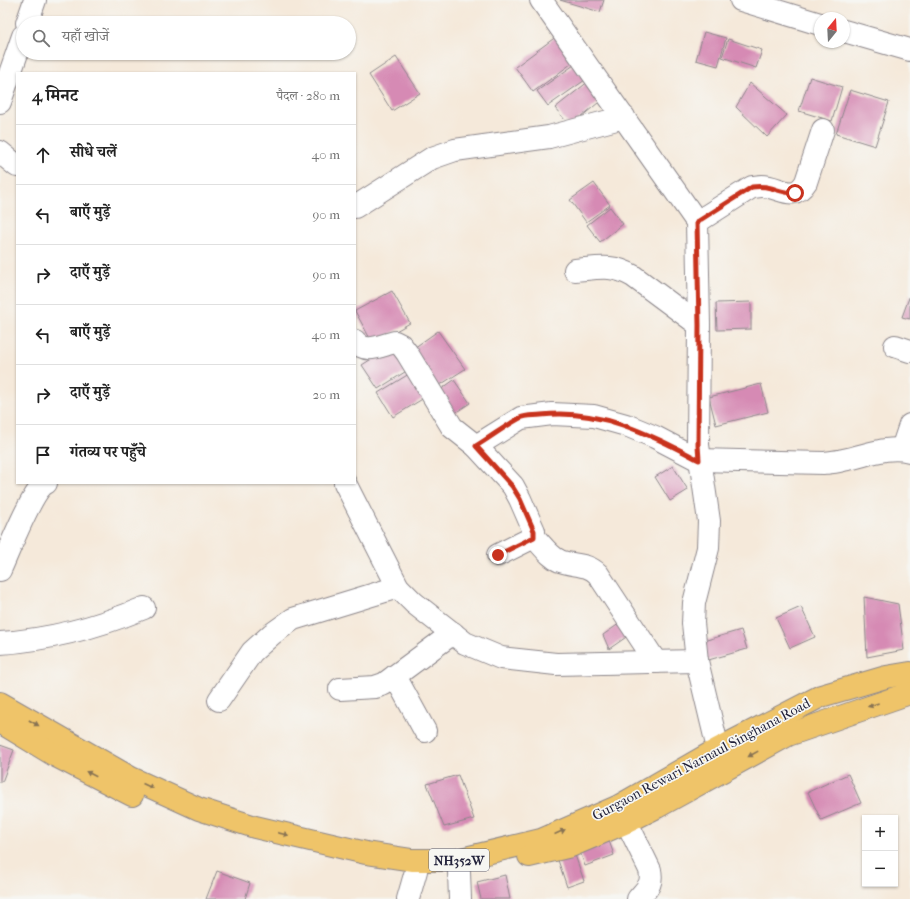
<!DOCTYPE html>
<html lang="hi">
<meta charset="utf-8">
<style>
:root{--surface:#fff;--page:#f6f6f6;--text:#222;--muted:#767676;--line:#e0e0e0}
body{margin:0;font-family:"IM FELL French Canon","Noto Serif Devanagari",serif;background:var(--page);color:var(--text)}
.controls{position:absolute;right:12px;bottom:12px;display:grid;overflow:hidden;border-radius:0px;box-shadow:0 1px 3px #0004}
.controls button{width:36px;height:36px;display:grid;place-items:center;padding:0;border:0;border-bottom:1px solid var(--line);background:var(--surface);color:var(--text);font:20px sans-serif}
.compass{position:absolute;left:814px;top:12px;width:36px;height:36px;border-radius:50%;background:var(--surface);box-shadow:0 1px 3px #0004;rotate:18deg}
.stop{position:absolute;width:12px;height:12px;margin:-9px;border:3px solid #c8321e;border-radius:50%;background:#fff}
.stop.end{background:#c8321e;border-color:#fff;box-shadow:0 1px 4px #0008}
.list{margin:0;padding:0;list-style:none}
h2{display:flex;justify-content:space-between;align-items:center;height:52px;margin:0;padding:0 16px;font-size:17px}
h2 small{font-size:13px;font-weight:400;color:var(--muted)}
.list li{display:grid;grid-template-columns:26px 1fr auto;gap:12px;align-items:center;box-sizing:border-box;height:60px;padding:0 16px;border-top:1px solid var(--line)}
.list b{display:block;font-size:15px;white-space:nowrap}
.list em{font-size:13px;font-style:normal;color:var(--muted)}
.icon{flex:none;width:22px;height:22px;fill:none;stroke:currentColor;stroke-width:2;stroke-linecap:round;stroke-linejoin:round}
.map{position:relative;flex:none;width:910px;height:899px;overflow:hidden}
.search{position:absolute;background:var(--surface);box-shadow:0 1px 3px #0004;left:16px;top:16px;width:340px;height:44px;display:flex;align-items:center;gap:10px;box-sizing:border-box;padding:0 14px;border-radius:22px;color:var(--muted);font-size:15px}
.panel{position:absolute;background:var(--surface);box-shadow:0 1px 3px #0004;left:16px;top:72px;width:340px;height:412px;border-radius:0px}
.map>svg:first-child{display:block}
.building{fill:#d68ab4}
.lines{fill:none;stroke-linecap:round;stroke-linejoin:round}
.minor-casing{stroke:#8c868a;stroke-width:24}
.highway-casing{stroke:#8c868a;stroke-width:24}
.minor{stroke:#fff;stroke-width:22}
.highway{stroke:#efc469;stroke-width:22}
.oneway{fill:#887352}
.route{stroke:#c8321e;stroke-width:5}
.labels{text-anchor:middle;stroke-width:3.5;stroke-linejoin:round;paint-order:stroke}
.shield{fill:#f6f6f2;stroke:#626272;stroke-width:1}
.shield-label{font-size:13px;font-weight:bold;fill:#22223b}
.street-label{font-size:14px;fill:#22223b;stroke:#f6f6f2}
</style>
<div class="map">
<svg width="910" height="899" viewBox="0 0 910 899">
<rect width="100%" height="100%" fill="#f6f6f2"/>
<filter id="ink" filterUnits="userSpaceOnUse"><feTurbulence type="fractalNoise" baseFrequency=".025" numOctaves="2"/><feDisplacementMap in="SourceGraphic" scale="8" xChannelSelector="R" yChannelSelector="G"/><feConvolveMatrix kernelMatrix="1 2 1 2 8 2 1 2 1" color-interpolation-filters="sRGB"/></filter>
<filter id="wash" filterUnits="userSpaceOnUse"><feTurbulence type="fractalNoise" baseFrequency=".012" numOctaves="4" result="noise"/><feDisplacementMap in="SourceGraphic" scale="16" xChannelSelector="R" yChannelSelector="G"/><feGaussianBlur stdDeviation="0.9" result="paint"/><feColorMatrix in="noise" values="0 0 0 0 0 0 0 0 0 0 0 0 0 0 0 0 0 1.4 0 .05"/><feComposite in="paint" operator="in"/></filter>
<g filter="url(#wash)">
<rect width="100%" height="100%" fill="#f5e9da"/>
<g id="blocks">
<g class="building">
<polygon points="560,0 604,0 600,12"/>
<polygon points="704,32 726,38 718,66 696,60"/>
<polygon points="557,36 575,61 533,92 515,67"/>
<polygon points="728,39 762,50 756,68 722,57"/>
<polygon points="396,57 420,93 392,111 369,75"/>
<polygon points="574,65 585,80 548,106 537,91"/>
<polygon points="810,77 842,87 832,121 799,111"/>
<polygon points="589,81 604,98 570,126 555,108"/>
<polygon points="750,83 787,115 767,137 736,107"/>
<polygon points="850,90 889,102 875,146 836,134"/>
<polygon points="594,183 610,205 586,222 570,200"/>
<polygon points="610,207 623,224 600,242 587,225"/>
<polygon points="392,291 410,323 373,344 355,311"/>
<polygon points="910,295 910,319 902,317"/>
<polygon points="751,302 751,329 717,330 716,303"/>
<polygon points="438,331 465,369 437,387 411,350"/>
<polygon points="392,346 408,370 378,389 362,365"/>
<polygon points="409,374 424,398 393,417 378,393"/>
<polygon points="454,380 470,403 452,415 436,393"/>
<polygon points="761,384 768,412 716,425 709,397"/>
<polygon points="673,466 688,490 670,501 655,477"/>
<polygon points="864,597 898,604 904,650 867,657"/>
<polygon points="801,607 815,637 790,648 776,618"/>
<polygon points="623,621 632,633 609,649 603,635"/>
<polygon points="741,630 747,649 705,661 700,642"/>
<polygon points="0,745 14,750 2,782 0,782"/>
<polygon points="848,774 861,803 821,820 808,792"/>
<polygon points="458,775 474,819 444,827 427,784"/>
<polygon points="607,835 614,855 585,866 578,846"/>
<polygon points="575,855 584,881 567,887 558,860"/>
<polygon points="217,871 250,883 245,899 206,899"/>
<polygon points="505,875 510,899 481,899 477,882"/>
</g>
</g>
</g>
<g filter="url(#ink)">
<use href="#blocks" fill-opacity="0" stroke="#8c868a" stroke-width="1"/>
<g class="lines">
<g class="minor-casing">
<g id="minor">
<polyline points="541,0 697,222 699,325 698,445 709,521 708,548 694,603 693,623 697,661 718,749"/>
<polyline points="741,0 820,24"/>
<polyline points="27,23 35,0"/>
<polyline points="844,31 910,50"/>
<polyline points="0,102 23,36"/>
<polyline points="0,152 17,166"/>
<polyline points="355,207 432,158 455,150 549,137 624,117"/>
<path d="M697,222L752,187C755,187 758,186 762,186C780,186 793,203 806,182L823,130"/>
<path d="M575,270C599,268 612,264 633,276L699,325"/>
<path d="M355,341C366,355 381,345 395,342L401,345L407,353L452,427L476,446L513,486L520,499L534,531V537L498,555"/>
<polyline points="895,346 910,351"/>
<path d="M476,446L521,418L552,414L594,416L626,425L655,437L699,460L824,463C830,462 837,462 843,460C866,456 886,445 910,451"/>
<polyline points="902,449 910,425"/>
<polyline points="345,483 398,587 414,603 465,643 501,658 556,664 697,661"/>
<path d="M534,537C542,545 550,557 560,561C574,566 587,563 598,574L656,662"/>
<path d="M0,570C8,553 32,490 46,483"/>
<path d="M0,643C48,640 100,626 144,608"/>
<polyline points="395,676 425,731"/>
<polyline points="340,689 375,687 384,684 453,633"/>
<polyline points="219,700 252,652 272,634 293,619 398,587"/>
<path d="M619,806L650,870C653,885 647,888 638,899"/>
<polyline points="459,872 460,899"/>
<polyline points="408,899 416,871 417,860"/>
</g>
</g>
<g class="highway-casing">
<g id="highway">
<polyline points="0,703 131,778 199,809 255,827 366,853 412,860 457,860 541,840 619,806 718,749 821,696 886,677 910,673"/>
<polyline points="0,722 56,756 132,795"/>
<polyline points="529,856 571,846 627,822 657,807 788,735 910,693"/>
</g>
</g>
<use href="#minor" class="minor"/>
<use href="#highway" class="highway"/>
</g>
<defs><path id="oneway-solid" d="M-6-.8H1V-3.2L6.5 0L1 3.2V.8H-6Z"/></defs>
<g class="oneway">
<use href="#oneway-solid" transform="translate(873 705) rotate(161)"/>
<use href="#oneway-solid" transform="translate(34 723) rotate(30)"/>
<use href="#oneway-solid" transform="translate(753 754) rotate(151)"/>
<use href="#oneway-solid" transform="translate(91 774) rotate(-153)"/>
<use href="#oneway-solid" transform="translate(148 786) rotate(24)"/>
<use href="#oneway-solid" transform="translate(560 832) rotate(-24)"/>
<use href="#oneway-solid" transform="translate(283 834) rotate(13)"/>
</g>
</g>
<g class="lines" filter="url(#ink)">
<path class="route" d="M498,555L534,537V531L520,499L512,486L476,446C491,437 505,426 520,418C526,415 535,416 541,415C600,408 649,434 699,460L698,445L699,325L697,222L752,187C770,184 778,193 795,193"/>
</g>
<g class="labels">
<rect class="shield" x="429" y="849" width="60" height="22" rx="3"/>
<g class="shield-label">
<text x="459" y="865">NH352W</text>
</g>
<g class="street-label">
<text transform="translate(701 759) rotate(-28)" y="5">Gurgaon Rewari Narnaul Singhana Road</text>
</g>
</g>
</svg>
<div class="controls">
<button>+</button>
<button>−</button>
</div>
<svg class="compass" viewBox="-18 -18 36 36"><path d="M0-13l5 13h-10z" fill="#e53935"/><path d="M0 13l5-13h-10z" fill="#767676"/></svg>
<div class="stop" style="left:795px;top:193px"></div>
<div class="stop end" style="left:498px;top:555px"></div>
<div class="search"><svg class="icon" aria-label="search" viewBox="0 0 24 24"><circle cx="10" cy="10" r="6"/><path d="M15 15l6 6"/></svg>यहाँ खोजें</div>
<section class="panel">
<h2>4 मिनट<small>पैदल · 280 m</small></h2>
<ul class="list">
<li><svg class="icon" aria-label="ahead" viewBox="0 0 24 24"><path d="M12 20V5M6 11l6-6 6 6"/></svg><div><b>सीधे चलें</b></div><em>40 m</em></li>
<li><svg class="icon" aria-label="left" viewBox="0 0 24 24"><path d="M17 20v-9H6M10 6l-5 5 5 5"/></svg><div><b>बाएँ मुड़ें</b></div><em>90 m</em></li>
<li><svg class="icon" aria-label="right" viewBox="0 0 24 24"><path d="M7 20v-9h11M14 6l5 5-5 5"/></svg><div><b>दाएँ मुड़ें</b></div><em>90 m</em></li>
<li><svg class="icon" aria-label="left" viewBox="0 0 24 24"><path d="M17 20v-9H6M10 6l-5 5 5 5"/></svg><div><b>बाएँ मुड़ें</b></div><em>40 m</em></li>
<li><svg class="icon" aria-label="right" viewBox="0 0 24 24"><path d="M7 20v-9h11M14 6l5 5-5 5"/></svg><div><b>दाएँ मुड़ें</b></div><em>20 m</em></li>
<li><svg class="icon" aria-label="arrive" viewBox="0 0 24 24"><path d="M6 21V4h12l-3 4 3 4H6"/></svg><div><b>गंतव्य पर पहुँचे</b></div></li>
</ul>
</section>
</div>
